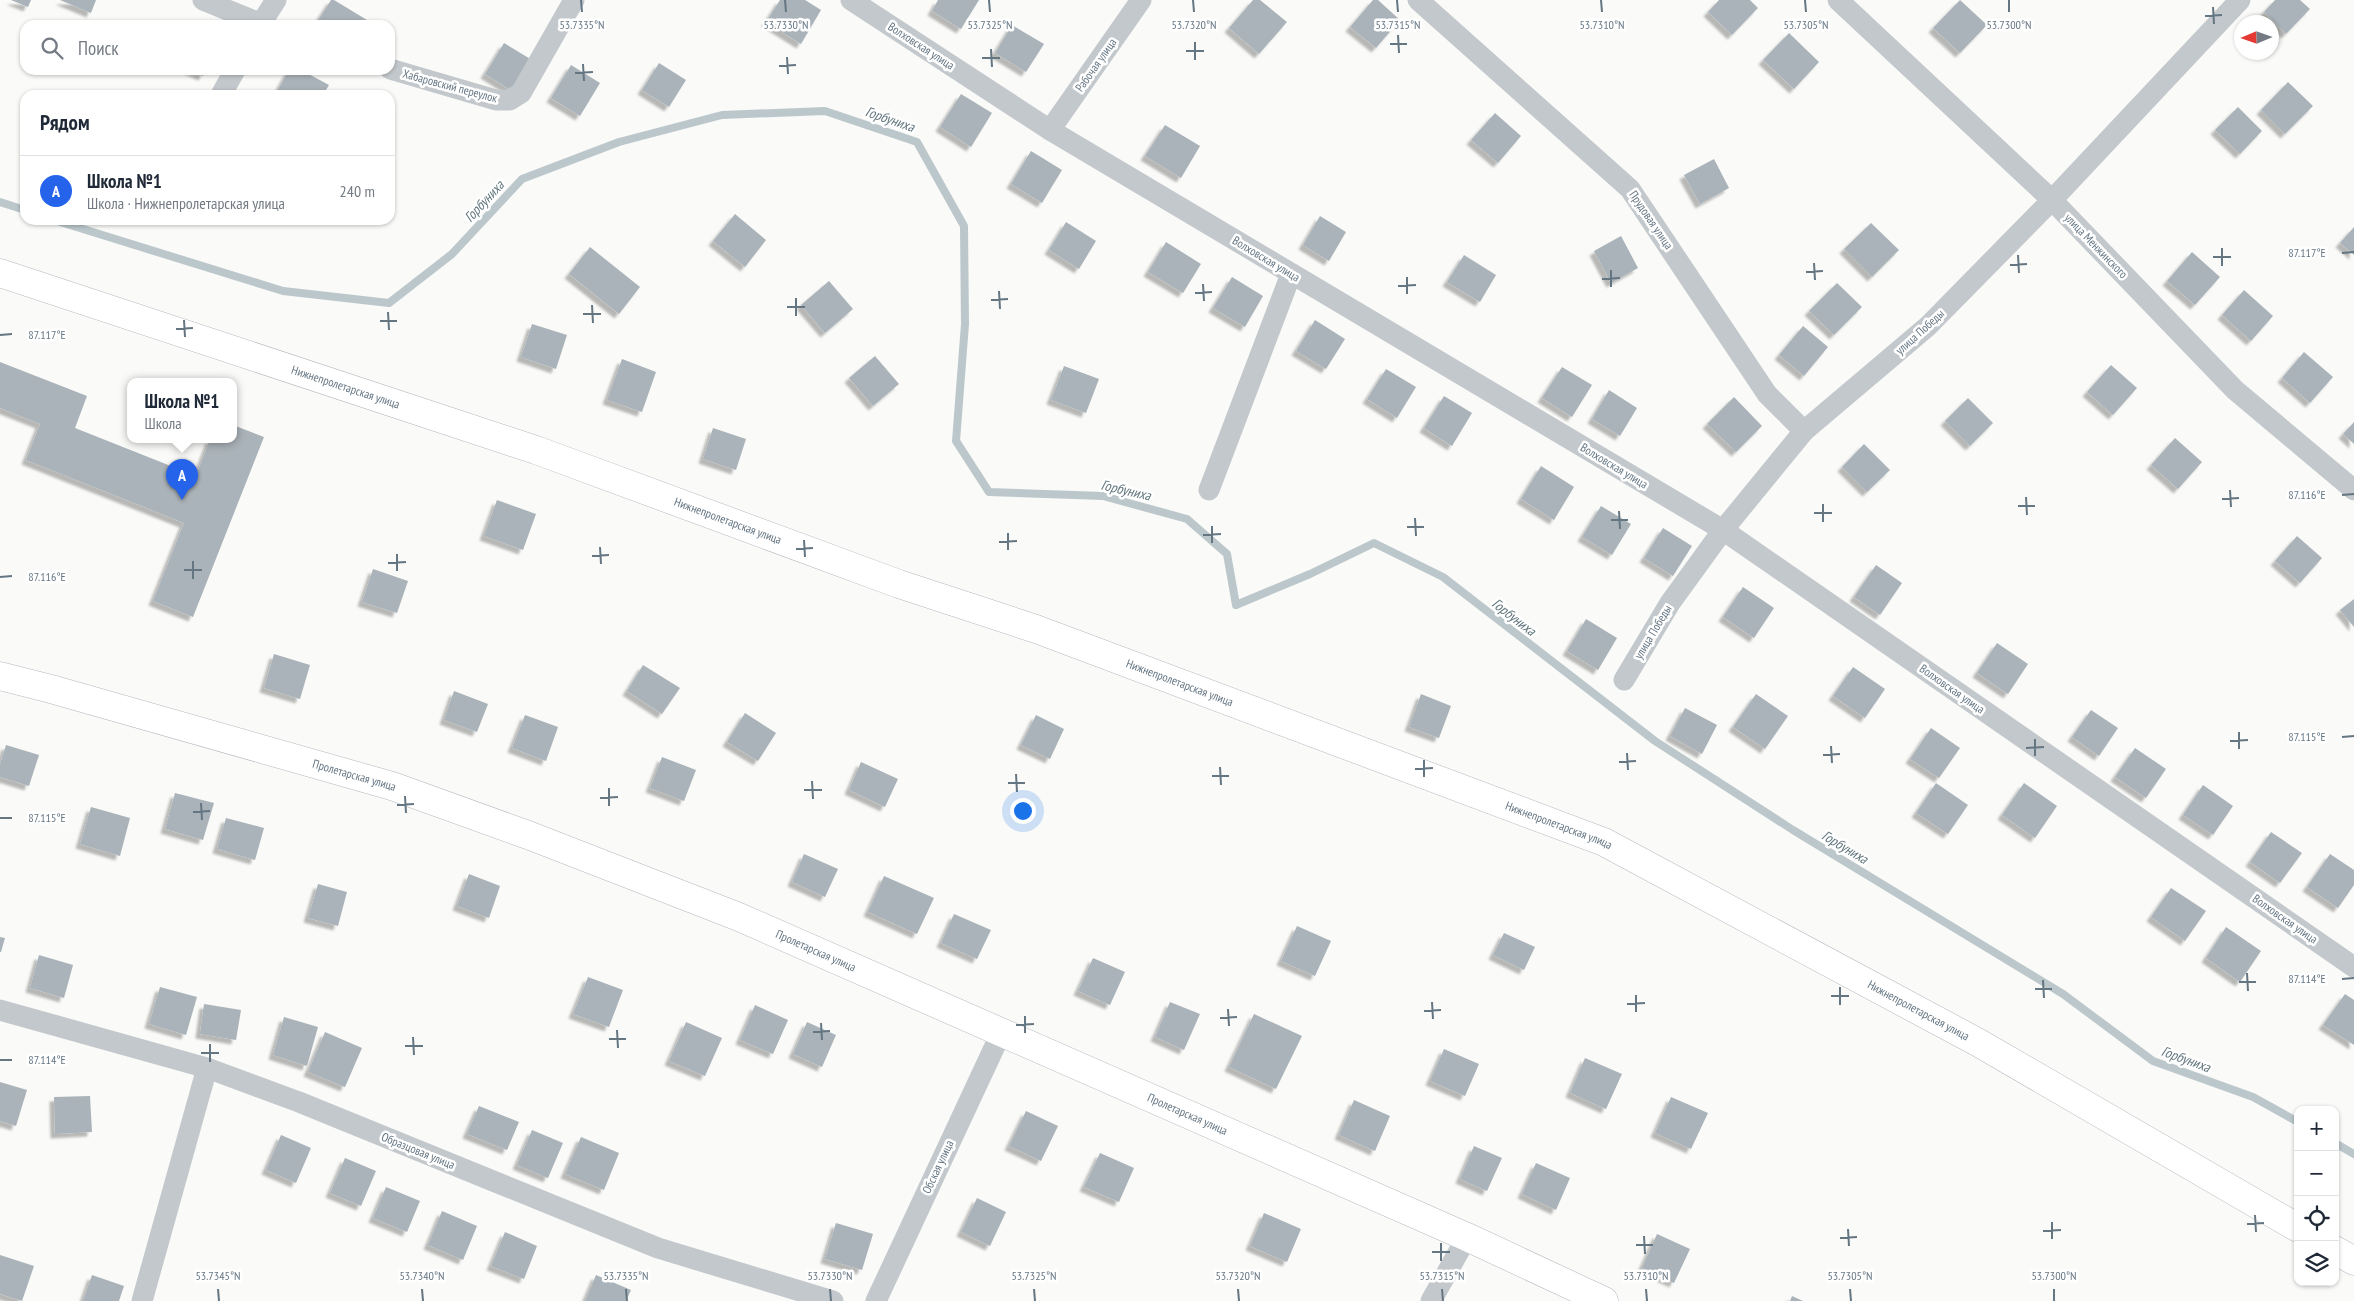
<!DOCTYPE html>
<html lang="ru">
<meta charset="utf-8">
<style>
:root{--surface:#fff;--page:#f2f2f3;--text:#1f2937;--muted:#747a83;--line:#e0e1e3;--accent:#2563eb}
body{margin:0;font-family:"PT Sans Narrow",sans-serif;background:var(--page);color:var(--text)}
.controls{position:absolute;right:15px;bottom:15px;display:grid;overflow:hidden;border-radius:10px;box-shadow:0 1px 4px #0004}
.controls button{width:45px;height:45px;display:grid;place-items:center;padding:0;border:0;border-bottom:1px solid var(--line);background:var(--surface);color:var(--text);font:25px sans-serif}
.compass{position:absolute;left:2234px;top:15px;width:45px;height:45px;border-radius:50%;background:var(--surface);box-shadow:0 1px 4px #0004;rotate:268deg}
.you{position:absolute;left:1022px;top:810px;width:18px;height:18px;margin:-12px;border:4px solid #fff;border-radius:50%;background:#1a73e8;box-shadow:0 0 0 8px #1a73e833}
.badge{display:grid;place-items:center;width:32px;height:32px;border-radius:50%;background:var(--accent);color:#fff;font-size:16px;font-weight:700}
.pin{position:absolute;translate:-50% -41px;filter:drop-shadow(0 1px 2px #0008)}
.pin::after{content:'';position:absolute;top:26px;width:18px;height:15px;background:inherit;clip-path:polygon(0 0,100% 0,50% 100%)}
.popup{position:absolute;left:127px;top:378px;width:110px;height:65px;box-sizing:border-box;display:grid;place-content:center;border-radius:10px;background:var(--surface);filter:drop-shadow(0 1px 4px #0005);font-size:16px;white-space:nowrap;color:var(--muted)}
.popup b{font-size:19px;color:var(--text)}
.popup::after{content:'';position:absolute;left:50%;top:100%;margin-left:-10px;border:10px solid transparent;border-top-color:var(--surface)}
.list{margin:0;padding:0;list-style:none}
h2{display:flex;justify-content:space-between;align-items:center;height:65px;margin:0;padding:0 20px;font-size:21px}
h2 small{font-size:16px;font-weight:400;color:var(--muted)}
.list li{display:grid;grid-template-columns:32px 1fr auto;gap:15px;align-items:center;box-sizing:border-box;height:70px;padding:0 20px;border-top:1px solid var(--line)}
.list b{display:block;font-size:19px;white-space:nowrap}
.list p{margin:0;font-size:16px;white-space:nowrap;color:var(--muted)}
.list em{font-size:16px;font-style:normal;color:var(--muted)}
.icon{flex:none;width:28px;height:28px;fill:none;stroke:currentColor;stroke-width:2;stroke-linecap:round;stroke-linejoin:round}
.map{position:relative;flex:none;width:2354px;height:1301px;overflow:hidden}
.search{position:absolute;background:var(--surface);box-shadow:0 1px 4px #0004;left:20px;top:20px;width:375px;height:55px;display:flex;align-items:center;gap:12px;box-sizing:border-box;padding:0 18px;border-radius:15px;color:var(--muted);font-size:19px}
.panel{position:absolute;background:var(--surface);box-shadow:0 1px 4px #0004;left:20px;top:90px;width:375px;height:135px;border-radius:15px}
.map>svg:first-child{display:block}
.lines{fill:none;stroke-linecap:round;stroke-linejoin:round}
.stream{stroke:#bbc7cb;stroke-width:8}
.building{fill:#aab3b9;filter:url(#shadow)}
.primary-casing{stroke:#b5babe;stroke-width:29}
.minor{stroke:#c3c8cc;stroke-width:21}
.primary{stroke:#fff;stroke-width:28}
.ticks{fill:none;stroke:#657683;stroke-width:2}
.labels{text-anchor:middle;stroke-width:5;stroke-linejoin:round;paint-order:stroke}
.street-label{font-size:12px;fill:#657683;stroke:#fff}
.water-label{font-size:14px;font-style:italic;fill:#60757c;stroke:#fff}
.ticks-label{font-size:12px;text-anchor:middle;fill:#657683;stroke:#fff;stroke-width:5;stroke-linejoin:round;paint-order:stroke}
</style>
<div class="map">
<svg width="2354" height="1301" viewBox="0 0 2354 1301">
<defs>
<filter id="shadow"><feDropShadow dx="-4.5" dy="4.5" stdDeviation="1" flood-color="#0004"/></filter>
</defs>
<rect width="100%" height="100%" fill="#fafaf8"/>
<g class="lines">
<g class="stream">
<polyline points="0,202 25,210"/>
<polyline points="54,220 283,291 389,303 452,254 522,179 619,142 722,115 825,111 917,142 964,226 965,324 956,441 989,492 1103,496 1187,519 1227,554 1236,605 1310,574 1374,543 1443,577 1655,741 1793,830 2063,994 2153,1061 2253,1097 2298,1122"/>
<polyline points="2335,1143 2354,1154"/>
</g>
</g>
<g class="building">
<polygon points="11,0 31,0 28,7"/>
<polygon points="60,0 96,0 91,13"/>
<polygon points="331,0 334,0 367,20 363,25 315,25"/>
<polygon points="780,0 805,0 821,10 801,44 766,22"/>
<polygon points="938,0 979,0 961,29 932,11"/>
<polygon points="1253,0 1260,0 1287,22 1259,54 1229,28"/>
<polygon points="1373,0 1378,0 1400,20 1376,48 1350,27"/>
<polygon points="1719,0 1750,0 1758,8 1732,35 1708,12"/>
<polygon points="1960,0 1987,25 1960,53 1933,28"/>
<polygon points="2275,0 2300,0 2310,9 2286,34 2264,12"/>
<polygon points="1012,25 1044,44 1026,72 995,53"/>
<polygon points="1789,33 1819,62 1794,89 1763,60"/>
<polygon points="504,43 532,60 512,91 485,74"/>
<polygon points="659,63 686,80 669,107 642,90"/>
<polygon points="571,65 600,83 580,116 551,98"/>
<polygon points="189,70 206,70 203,76"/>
<polygon points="289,70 301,70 329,85 323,95 275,95"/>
<polygon points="2288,82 2313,106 2285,134 2261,110"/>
<polygon points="154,90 163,95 152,95"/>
<polygon points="961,94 992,113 971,147 940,127"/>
<polygon points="2238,107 2262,131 2240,154 2215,130"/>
<polygon points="1495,113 1521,136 1498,163 1471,140"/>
<polygon points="1165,125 1200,146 1181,178 1145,156"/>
<polygon points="1031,151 1062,170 1042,203 1011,184"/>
<polygon points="1714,159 1729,188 1700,204 1684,175"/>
<polygon points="735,214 766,240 745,267 713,241"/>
<polygon points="1320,216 1346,232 1329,261 1303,245"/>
<polygon points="1066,222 1096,241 1079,269 1049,250"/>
<polygon points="1871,223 1899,250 1872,277 1844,249"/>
<polygon points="2354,227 2354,255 2340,243"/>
<polygon points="1621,236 1638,268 1611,283 1594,251"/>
<polygon points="1166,242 1201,264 1183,293 1148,272"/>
<polygon points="590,247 640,287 619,314 569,274"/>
<polygon points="2192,252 2220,277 2195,305 2167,281"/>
<polygon points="1464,255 1496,275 1480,302 1447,282"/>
<polygon points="1232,277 1263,296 1245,327 1213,308"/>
<polygon points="829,281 853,309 825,333 801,305"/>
<polygon points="1837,283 1862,307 1834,335 1809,311"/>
<polygon points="2244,290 2273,316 2251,341 2222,315"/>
<polygon points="1315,320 1345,339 1326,369 1296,351"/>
<polygon points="532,324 567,335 556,369 521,357"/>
<polygon points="1803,326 1828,347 1804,376 1779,355"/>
<polygon points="2304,352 2333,377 2310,403 2282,378"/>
<polygon points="875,356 899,384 873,406 849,378"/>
<polygon points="622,359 656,372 642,412 607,400"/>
<polygon points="0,362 87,396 75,428 196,476 210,439 233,439 233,425 264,437 193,617 153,601 184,523 26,460 40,424 0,408"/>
<polygon points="2111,365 2137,388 2113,415 2087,392"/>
<polygon points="1064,366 1099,379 1086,413 1051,400"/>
<polygon points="1562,367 1592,385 1572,417 1542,398"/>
<polygon points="1386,369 1416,387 1397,418 1367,399"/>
<polygon points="1609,390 1637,408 1620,436 1592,419"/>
<polygon points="1444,396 1472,413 1452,446 1424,428"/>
<polygon points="1734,397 1762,426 1736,452 1707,424"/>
<polygon points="1968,398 1993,423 1970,446 1945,421"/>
<polygon points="2354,422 2354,444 2343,434"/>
<polygon points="713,428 746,439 736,470 703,459"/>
<polygon points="2175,438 2202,462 2178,489 2151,465"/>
<polygon points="1864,444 1890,470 1867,492 1842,467"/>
<polygon points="1541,466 1574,487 1554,520 1521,499"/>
<polygon points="497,500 536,514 523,550 484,536"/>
<polygon points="1601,506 1631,524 1612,555 1582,537"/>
<polygon points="1663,528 1692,546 1673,576 1644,558"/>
<polygon points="2297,536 2322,558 2300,583 2275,561"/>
<polygon points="1876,565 1902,583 1880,615 1854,597"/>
<polygon points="373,569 408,581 397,613 362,602"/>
<polygon points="1743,587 1774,608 1754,638 1723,617"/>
<polygon points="2354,599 2354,627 2340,610"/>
<polygon points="1586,619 1617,638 1598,670 1567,651"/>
<polygon points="1997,643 2028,664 2008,694 1977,673"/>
<polygon points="274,654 310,665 300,699 264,688"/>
<polygon points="643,665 680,688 662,714 627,691"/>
<polygon points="1853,667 1885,689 1865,718 1833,696"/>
<polygon points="454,691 488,704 477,732 444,720"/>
<polygon points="1421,694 1451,706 1439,738 1409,727"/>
<polygon points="1756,694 1788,716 1765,749 1733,727"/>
<polygon points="1685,708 1717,725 1702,754 1670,736"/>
<polygon points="2091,710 2118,728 2099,756 2072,737"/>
<polygon points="745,713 776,733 758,761 727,742"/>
<polygon points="525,715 558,727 546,761 512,748"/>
<polygon points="1036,715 1064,729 1050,759 1021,745"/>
<polygon points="1931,728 1960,748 1939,778 1910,759"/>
<polygon points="6,745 39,755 29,786 0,777 0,764"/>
<polygon points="2135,748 2166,769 2146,798 2115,777"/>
<polygon points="662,757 696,770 684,801 650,788"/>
<polygon points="861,762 898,779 885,807 849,790"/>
<polygon points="1936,783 1968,805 1948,834 1916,813"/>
<polygon points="2024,783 2057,806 2035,838 2002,815"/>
<polygon points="2203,785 2233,806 2213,835 2183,815"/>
<polygon points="175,793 214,803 203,840 165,829"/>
<polygon points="91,807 130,818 120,856 80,844"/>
<polygon points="226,818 264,828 255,860 217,849"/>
<polygon points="2271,832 2302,853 2280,883 2250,862"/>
<polygon points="804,854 838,869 825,897 792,882"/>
<polygon points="2330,854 2354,870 2354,885 2338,908 2307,887"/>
<polygon points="469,874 500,886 489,918 457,906"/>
<polygon points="884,876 934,898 917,934 868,912"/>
<polygon points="318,884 347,892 338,926 308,918"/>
<polygon points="2171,888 2206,911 2185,941 2151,917"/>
<polygon points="954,914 991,930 977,959 941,943"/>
<polygon points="1297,926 1331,941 1315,976 1281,961"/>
<polygon points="2226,927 2261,951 2240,982 2206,958"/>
<polygon points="1504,933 1535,947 1524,970 1493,955"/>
<polygon points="0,937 5,938 1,952 0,952"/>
<polygon points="39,955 73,965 64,998 30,988"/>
<polygon points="1093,958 1125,972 1110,1005 1078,991"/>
<polygon points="588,977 623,990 609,1027 573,1014"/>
<polygon points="160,987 197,997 186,1035 149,1024"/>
<polygon points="2345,994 2354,1000 2354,1045 2323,1025"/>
<polygon points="1170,1002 1200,1014 1184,1050 1155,1037"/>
<polygon points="204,1004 241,1010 236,1040 200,1034"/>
<polygon points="755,1005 788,1020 773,1054 740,1040"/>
<polygon points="1254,1014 1302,1036 1276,1089 1229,1067"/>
<polygon points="284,1017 318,1027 307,1066 273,1055"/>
<polygon points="686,1022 722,1038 705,1076 669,1061"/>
<polygon points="807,1022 836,1035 822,1067 793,1054"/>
<polygon points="325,1032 362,1048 345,1087 308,1072"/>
<polygon points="1444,1049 1479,1064 1465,1096 1430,1081"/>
<polygon points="1585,1058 1622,1074 1606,1109 1570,1093"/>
<polygon points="0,1082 27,1090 16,1126 0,1121"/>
<polygon points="90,1096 92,1132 55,1134 54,1097"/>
<polygon points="1671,1097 1708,1113 1691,1149 1655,1133"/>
<polygon points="1354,1100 1390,1116 1375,1151 1339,1135"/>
<polygon points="479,1106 519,1122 507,1150 467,1134"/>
<polygon points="1026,1111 1058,1126 1041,1161 1009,1146"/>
<polygon points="532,1130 563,1143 548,1178 517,1165"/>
<polygon points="281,1135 311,1148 296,1183 266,1170"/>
<polygon points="581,1137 619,1153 604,1190 565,1174"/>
<polygon points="1474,1146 1502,1158 1487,1191 1460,1179"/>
<polygon points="1100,1153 1134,1168 1119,1202 1084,1187"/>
<polygon points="345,1158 376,1171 361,1206 330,1193"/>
<polygon points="1536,1163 1570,1178 1556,1210 1522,1194"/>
<polygon points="386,1187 420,1201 407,1232 373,1218"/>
<polygon points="977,1198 1006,1212 990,1246 961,1232"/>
<polygon points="442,1211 477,1226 463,1260 428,1245"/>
<polygon points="1264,1213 1301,1229 1287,1262 1250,1246"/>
<polygon points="836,1223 873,1234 862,1270 825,1259"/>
<polygon points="505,1232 537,1246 524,1279 491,1266"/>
<polygon points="1657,1234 1690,1249 1674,1283 1642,1268"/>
<polygon points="0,1255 34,1266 22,1301 0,1294"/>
<polygon points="92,1275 124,1286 119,1301 83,1301"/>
<polygon points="596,1275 631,1290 626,1301 585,1301"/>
<polygon points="1792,1296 1803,1301 1790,1301"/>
</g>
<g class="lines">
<g class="primary-casing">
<g id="primary">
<path id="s1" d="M0,273L536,450L899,584L1036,629L1604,842L1979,1043L2298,1228"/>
<path id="s2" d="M0,676L51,689L392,786L528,835L739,917L1467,1237L1604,1301"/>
<polyline points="2335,1250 2354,1261"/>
</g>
</g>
<g class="minor">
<polyline points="203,0 264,25"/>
<polyline points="851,0 1050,130 1723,530 2354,967"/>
<polyline points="1418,0 1630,189 1767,394 1804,431"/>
<polyline points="1838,0 2052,200 2235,390 2354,490"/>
<polyline points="260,25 276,0"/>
<polyline points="390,69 496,100 510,100 521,93 574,0"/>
<polyline points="221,95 235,70"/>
<polyline points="1050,130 1141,0"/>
<polyline points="1209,490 1291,274"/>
<polyline points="1624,680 1670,603 1723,530 1804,431 1928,326 2052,200 2240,0"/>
<polyline points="0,1010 207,1068 299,1102 658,1248 833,1301"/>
<polyline points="142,1301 207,1068"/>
<polyline points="876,1301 1001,1033"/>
<polyline points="1431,1301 1467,1237"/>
</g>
<use href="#primary" class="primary"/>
</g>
<path class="ticks" d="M581,0L582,12M785,0L786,12M989,0L990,12M1193,0L1194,12M1397,0L1398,12M1601,0L1602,12M1805,0L1806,12M2009,0V12M2213,7L2214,24M2205,16L2222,15M1398,35L1399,53M1195,42V60M1390,44H1407M991,49L992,67M1186,51H1204M787,57L788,74M982,58H1000M583,64L584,81M779,66L796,65M575,73L593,72M2222,248V266M2342,253L2354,252M2018,255L2019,273M2213,257H2231M1814,263L1815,280M2010,265L2027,264M1611,270V287M1806,272L1823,271M1407,277V294M1602,279L1620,278M1203,284L1204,301M1398,286L1416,285M999,291L1000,309M1195,293L1212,292M796,298V316M991,300L1008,299M592,305L593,323M787,307H805M388,312L389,330M583,314H601M184,320L185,337M380,321H397M176,329L193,328M0,335L12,334M2230,490L2231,507M2342,495L2354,494M2026,497L2027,515M2222,499L2239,498M1823,504V522M2018,506H2035M1619,511L1620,529M1814,513H1832M1415,518L1416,536M1611,520H1628M1212,526V543M1407,527H1424M1008,533V550M1203,535L1221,534M804,540L805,557M999,542L1017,541M600,547L601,564M796,549L813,548M397,554V571M592,556L609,555M193,561V579M388,563L406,562M184,570H202M0,577L12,576M2239,732V749M2342,737L2354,736M2035,739V756M2230,741L2248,740M1831,746L1832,763M2026,748L2044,747M1627,753L1628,770M1823,755L1840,754M1424,760V777M1619,762L1636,761M1220,767L1221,785M1415,769L1433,768M1016,774L1017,792M1212,776H1229M812,781L813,799M1008,783H1025M609,788V806M804,790H822M405,796L406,813M600,798L618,797M201,803L202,820M397,805L414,804M193,812L210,811M0,818H12M2247,973L2248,991M2342,979L2354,978M2043,980L2044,998M2239,982H2256M1840,987V1005M2035,989H2052M1636,995V1012M1831,996H1849M1432,1002L1433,1019M1627,1004L1645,1003M1228,1009L1229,1026M1424,1011L1441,1010M1025,1016V1033M1220,1018L1237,1017M821,1023L822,1040M1016,1025L1034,1024M617,1030L618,1048M813,1032L830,1031M413,1037L414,1055M609,1039H626M210,1044V1062M405,1046H423M201,1053H219M0,1060H12M2255,1215L2256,1232M2052,1222V1239M2247,1224L2264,1223M1848,1229L1849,1246M2043,1231L2061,1230M1644,1236L1645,1254M1840,1238L1857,1237M1441,1243V1261M1636,1245H1653M1432,1252H1450M218,1289L219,1301M422,1289L423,1301M626,1289L627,1301M830,1289L831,1301M1034,1289L1035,1301M1238,1289L1239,1301M1442,1289L1443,1301M1646,1289L1647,1301M1850,1289L1851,1301M2054,1289V1301"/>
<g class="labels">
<g class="street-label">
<text transform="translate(921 46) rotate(33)" y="4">Волховская улица</text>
<text transform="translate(1096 65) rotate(-55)" y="4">Рабочая улица</text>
<text transform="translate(450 86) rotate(15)" y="4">Хабаровский переулок</text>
<text transform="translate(1651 220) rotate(56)" y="4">Прудовая улица</text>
<text transform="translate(2096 246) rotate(46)" y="4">улица Менжинского</text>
<text transform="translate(1266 259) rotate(31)" y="4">Волховская улица</text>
<text transform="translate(1920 332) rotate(-42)" y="4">улица Победы</text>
<text dy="4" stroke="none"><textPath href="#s1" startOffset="364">Нижнепролетарская улица</textPath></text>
<text transform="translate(1614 466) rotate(31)" y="4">Волховская улица</text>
<text dy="4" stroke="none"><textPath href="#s1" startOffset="769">Нижнепролетарская улица</textPath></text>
<text transform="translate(1653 632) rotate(-59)" y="4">улица Победы</text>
<text dy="4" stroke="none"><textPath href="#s1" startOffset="1249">Нижнепролетарская улица</textPath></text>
<text transform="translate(1952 689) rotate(35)" y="4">Волховская улица</text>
<text dy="4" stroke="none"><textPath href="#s2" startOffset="368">Пролетарская улица</textPath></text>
<text dy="4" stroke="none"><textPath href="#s1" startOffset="1654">Нижнепролетарская улица</textPath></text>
<text transform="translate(2285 919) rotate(35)" y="4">Волховская улица</text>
<text dy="4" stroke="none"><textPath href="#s2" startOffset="862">Пролетарская улица</textPath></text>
<text dy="4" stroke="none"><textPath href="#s1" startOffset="2059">Нижнепролетарская улица</textPath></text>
<text dy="4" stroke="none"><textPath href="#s2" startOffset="1268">Пролетарская улица</textPath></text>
<text transform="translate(418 1151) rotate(22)" y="4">Образцовая улица</text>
<text transform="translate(938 1167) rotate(-65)" y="4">Обская улица</text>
</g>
<g class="water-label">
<text transform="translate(890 119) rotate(19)" y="5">Горбуниха</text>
<text transform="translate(484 201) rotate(-47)" y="5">Горбуниха</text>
<text transform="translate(1126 490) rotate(13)" y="5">Горбуниха</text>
<text transform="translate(1514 617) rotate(38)" y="5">Горбуниха</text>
<text transform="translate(1845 847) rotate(31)" y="5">Горбуниха</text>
<text transform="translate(2186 1059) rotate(20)" y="5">Горбуниха</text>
</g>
</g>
<g class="ticks-label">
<text x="582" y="29">53.7335°N</text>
<text x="786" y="29">53.7330°N</text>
<text x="990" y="29">53.7325°N</text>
<text x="1194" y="29">53.7320°N</text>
<text x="1398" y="29">53.7315°N</text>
<text x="1602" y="29">53.7310°N</text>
<text x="1806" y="29">53.7305°N</text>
<text x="2009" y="29">53.7300°N</text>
<text x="2307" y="257">87.117°E</text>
<text x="47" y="339">87.117°E</text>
<text x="2307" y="499">87.116°E</text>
<text x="47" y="581">87.116°E</text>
<text x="2307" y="741">87.115°E</text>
<text x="47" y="822">87.115°E</text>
<text x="2307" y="983">87.114°E</text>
<text x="47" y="1064">87.114°E</text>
<text x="218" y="1280">53.7345°N</text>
<text x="422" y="1280">53.7340°N</text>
<text x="626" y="1280">53.7335°N</text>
<text x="830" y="1280">53.7330°N</text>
<text x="1034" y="1280">53.7325°N</text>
<text x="1238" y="1280">53.7320°N</text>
<text x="1442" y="1280">53.7315°N</text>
<text x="1646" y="1280">53.7310°N</text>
<text x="1850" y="1280">53.7305°N</text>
<text x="2054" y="1280">53.7300°N</text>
</g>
</svg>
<div class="controls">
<button>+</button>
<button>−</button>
<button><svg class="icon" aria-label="locate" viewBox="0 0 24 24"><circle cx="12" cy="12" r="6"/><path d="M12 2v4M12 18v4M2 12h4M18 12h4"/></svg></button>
<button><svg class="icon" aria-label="layers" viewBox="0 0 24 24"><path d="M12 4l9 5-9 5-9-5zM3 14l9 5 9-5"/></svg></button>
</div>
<svg class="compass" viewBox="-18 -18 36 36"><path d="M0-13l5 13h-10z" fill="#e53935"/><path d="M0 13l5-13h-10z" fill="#747a83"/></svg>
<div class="you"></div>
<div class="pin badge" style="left:182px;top:500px">A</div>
<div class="popup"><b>Школа №1</b>Школа</div>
<div class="search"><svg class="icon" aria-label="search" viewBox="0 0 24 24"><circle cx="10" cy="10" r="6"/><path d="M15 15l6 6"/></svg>Поиск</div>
<section class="panel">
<h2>Рядом<small></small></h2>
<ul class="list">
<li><span class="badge">A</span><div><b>Школа №1</b><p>Школа · Нижнепролетарская улица</p></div><em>240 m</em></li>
</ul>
</section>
</div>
